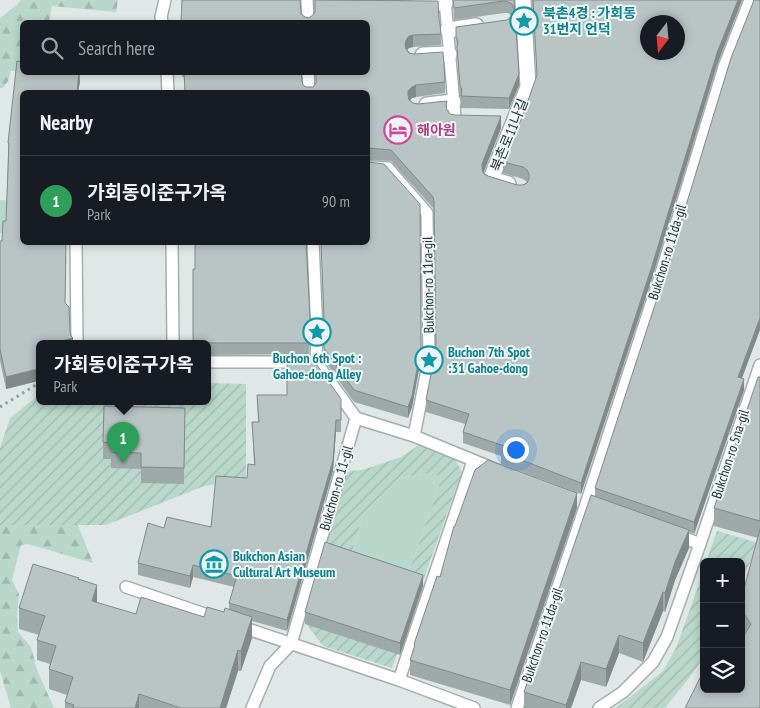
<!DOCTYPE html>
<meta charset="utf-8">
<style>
:root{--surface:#171b24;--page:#242831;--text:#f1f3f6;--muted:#9ea1a6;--line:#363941;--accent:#1a73e8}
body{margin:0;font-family:"PT Sans Narrow","Noto Sans KR",sans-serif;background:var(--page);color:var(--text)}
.controls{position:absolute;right:15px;bottom:15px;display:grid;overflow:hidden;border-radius:8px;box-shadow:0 2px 8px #0003}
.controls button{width:45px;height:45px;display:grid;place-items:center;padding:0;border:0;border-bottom:1px solid var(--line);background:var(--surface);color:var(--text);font:25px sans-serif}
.compass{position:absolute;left:640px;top:15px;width:45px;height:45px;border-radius:50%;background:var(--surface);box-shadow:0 2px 8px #0003;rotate:196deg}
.you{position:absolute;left:515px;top:449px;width:18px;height:18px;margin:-12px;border:4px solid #fff;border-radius:50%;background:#1a73e8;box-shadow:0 0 0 8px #1a73e833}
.badge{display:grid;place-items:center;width:32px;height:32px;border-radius:50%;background:var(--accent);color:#fff;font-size:16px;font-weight:700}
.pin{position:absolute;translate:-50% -41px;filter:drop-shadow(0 1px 2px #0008)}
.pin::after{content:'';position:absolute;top:26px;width:18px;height:15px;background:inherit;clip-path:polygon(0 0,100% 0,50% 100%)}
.popup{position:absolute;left:36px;top:340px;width:175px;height:65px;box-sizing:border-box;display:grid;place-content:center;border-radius:8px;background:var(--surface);filter:drop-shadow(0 1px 4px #0005);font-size:16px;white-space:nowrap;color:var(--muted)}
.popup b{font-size:19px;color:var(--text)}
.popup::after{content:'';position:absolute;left:50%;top:100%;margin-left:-10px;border:10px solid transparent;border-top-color:var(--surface)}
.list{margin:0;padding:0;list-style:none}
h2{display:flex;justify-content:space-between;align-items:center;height:65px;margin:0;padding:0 20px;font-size:21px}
h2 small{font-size:16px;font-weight:400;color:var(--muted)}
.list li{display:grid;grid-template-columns:32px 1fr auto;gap:15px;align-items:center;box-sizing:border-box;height:90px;padding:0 20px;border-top:1px solid var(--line)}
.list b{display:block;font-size:19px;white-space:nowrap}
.list p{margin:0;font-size:16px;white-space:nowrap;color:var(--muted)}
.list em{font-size:16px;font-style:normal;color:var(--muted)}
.icon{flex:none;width:28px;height:28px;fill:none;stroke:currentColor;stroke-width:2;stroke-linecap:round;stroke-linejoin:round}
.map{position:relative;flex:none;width:760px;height:708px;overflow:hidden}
.search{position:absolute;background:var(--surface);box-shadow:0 2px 8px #0003;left:20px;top:20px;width:350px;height:55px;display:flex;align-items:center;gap:12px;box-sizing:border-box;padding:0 18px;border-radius:8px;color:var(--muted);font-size:19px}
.panel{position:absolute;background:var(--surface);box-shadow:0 2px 8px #0003;left:20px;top:90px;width:350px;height:155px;border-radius:8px}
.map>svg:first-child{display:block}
.green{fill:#bad7cb}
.forest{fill:url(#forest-firs)}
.garden{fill:url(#garden-furrows);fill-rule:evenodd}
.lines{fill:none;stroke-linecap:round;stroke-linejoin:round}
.service-casing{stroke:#a3afae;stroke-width:14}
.pedestrian-casing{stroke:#a3afae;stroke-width:18}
.path{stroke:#83a7a8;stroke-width:3;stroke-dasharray:2.5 4;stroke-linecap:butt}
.service{stroke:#fff;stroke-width:11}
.pedestrian{stroke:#fff;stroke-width:15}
.wall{fill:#9ea9a9}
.shaded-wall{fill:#818a89}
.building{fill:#b8c5c4;stroke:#818a89;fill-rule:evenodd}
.labels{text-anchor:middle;stroke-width:4;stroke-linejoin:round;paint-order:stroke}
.culture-label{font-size:14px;font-weight:bold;fill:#0d838f;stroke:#eff5f4;text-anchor:start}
.hotel-label{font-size:14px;font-weight:bold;fill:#b23c85;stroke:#eff5f4;text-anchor:start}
.street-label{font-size:14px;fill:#223536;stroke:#eff5f4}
</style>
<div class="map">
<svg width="760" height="708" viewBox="0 0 760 708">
<defs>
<pattern id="forest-firs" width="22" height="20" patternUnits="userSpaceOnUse" patternTransform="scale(1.25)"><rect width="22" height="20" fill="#bad7cb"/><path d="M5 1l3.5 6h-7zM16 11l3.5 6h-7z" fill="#a0b9af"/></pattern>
<pattern id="garden-furrows" width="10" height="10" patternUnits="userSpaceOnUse" patternTransform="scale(1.25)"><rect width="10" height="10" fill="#bad7cb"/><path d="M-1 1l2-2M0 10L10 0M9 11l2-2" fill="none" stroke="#a0b9af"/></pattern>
</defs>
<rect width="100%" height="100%" fill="#dfe8e7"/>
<g class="green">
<polygon points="0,200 22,201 22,234 0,233"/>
<polygon points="435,472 439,477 439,486 407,577 350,560 364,513 374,502 385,493 400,478"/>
</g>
<g class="forest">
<polygon points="21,0 118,0 116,12 52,6 49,22 22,22 22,71 11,71 8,81 3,88 0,88 0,18 18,4"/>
<polygon points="0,452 65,493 93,563 28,544 21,545 12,580 19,594 17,615 18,632 31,647 37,670 54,708 11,708 0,671"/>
</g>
<g class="garden">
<polygon points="207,383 246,384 246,479 204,486 106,525 0,525 0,448 10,418 39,395 39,402 207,402"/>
<path d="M419,445L455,459L462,472L392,668L323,646L305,622L347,473L350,471L362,470L401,457ZM435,472L439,477V486L407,577L350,559L364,513L374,502L385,493L400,478Z"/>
<polygon points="717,531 759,543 741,582 741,562 706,562"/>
<polygon points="704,570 704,656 693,673 665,708 616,708 663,671 676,648"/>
</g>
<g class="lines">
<g class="service-casing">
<g id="service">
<polyline points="307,0 308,22"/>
<polyline points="445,0 455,117"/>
<polyline points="162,22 161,17 165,0"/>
<polyline points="167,72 168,92"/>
<polyline points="308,72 309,92"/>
<polyline points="368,167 388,168 427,213 429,360 414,436"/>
<polyline points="76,242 77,344"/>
<polyline points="172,242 173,344"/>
<polyline points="313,242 317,332 316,362"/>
<polyline points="207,362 316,362 356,418 414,436 497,470"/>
<polyline points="674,534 700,544"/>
<polyline points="126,587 219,619"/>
<polyline points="239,626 399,680 474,708"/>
<polyline points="399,680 473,461"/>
<polyline points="252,708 270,666 291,644 356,418"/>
<polyline points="517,708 586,504 659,280 724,67 750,0"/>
<polyline points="599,708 623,692 653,662 667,637 700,544 760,365"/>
</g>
</g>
<g class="pedestrian-casing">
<g id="pedestrian">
<polyline points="418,3 445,3"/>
<polyline points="448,30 476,26"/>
<polyline points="423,55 449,54"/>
<polyline points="427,105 453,102"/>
<polyline points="508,184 491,179 528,87 523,0"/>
</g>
</g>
<polyline class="path" points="0,407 39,383"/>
<use href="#service" class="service"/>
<use href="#pedestrian" class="pedestrian"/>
</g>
<g class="wall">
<polygon points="314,0 403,0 439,20 441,34 441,45 413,47 409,48 407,50 445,82 445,93 416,97 412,98 410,100 413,103 418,104 447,101 447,110 450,114 501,128 484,172 488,176 517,185 523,185 527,182 523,179 503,173 503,162 524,112 537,77 532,0 742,0 717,65 652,278 581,494 501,464 501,456 463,443 463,432 465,424 426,412 426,400 436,349 434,213 433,208 391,161 368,160 368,92 185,92 184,77 182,77 182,72 301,72 302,81 303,85 306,87 313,87 368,22 181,22 301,14 305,17 309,18 314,14 315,13"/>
<polygon points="453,0 514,0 519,85 509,109 461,108 461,99 460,96 457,50 456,38 456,27 507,20 511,17 512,16 508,13 504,13 454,20"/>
<polygon points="17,61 22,62 22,72 80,72 80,82 78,92 22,92 22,242 66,242 65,303 69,307 70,332 71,336 73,338 73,344 39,344 39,360 38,360 38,381 6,389 0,361 0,241 2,241 3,221 6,221 8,155 8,143"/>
<polygon points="321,242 368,242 421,359 412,407 408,418 354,402 324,360 324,327"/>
<polygon points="195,269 310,332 309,354 207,355 207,344"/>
<polygon points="760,377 760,708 741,689 746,633 741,626 741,600 758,538 714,526 714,508"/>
<polygon points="742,378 744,390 694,534 689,532 689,548 675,580 665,612 663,611 643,662 619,653 606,687 581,680 571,708 524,708 524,692 595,497 595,488"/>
<polygon points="257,395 341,399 341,432 336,432 333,471 287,631 252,621 252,638 241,671 238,671 226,708 65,708 65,702 67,695 49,689 49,669 50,664 37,660 37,640 39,635 19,629 19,608 79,579 97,603 136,614 204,617 224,612 229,610 229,603 234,587 193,577 190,588 138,575 138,563 164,528 211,527 247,478 254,465 252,422 258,422"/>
<polygon points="185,408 184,484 141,483 141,469 111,468 111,459 103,459 103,442"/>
<polygon points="577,508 510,705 410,675 410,660 414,649 414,644 440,577 455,526"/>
<polygon points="423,586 400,655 305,624 305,612"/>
</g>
<g class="shaded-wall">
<polygon points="738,0 742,0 717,65 652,278 581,494 581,483 717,53"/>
<polygon points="413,35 413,47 409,48 406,51 405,45 406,40 409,36"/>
<polygon points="79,72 80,82 78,92 77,92"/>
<polygon points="519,74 519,85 509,109 509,98"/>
<polygon points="416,85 416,97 412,98 408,103 408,91 412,87"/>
<polygon points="501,116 501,128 482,176 482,181 482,164"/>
<polygon points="760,318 760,330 738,389 738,377"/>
<polygon points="73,338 73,344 51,344"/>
<polygon points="39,347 39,359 37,360 37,348"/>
<polygon points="421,348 421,359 412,407 408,418 408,407"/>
<polygon points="38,369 38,381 6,389 6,377"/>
<polygon points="744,379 744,390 694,534 694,522"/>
<polygon points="336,420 336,432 333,471 287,631 287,620"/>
<polygon points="577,493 577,508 510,705 510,690"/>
<polygon points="689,530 689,548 675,580 665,612 665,593 675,562"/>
<polygon points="193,565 193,577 190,588 190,576"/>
<polygon points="423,575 423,586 400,655 400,643"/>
<polygon points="97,585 97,606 92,601"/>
<polygon points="663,592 663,611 643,662 643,643"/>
<polygon points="252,617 252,638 241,671 241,651"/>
<polygon points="619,635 619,653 606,687 606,669"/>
<polygon points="238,650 238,671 226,708 220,708"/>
<polygon points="581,662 581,680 571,708 566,708 566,705"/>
<polygon points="139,694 139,708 135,708"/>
</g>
<g class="building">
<path d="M182,0H300L301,14L305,17L309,18L314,14L315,11V0L438,1L439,20L440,24L441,34L413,35L409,36L406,40L405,45L406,49L409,53L414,54L443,52L445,82L416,85L412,87L408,91V95L409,100L413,103L418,104L447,101L446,106L447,110L450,114L455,115L501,116L482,164V170L484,174L488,176L517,185H523L527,183L529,179V174L527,170L523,167L503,162L524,112L537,75L533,0H738L717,53L652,266L581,483L501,452L507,447L463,432L469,414L426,400L436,348L434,201L433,197L391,150L368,148V92H185L184,72H301L302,81L303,85L306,87H313L316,83V72H368V22H181ZM648,22H678V52H648Z"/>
<polygon points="453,0 514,0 519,74 509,98 461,96 462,90 460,85 457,47 458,41 456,37 456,27 507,20 511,17 514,13 514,9 512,4 508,2 504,1 454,8"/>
<polygon points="754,0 760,0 760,318 738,377 744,379 694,522 595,488 666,271 731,58"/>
<polygon points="17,61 22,62 22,72 79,72 77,92 22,92 22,242 66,242 65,303 69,307 70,332 71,336 73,338 51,344 39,344 39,347 37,348 38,369 6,377 0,349 0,241 2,241 3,221 6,221 9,143 8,143"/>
<polygon points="368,162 384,164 420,204 421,348 412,396 408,407 354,390 324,348 324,320 321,242 368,242"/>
<polygon points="195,242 306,242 310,320 309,343 207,343 205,344 193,344 193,269 195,269"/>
<polygon points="287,358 312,358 341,399 341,420 336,420 333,460 287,620 229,603 237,576 193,565 190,576 138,563 148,523 164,528 167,517 211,527 216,476 247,478 248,464 255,465 252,422 259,422 257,395 287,395"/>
<polygon points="758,377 760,377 760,521 714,508"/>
<polygon points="104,406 185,408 184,468 141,467 141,453 111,452 111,443 103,442"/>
<polygon points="488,460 577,493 510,690 410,660 415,645 414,644 437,576 440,577 454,526 455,526 475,470"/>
<polygon points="591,495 689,530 675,562 665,593 663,592 643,643 619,635 606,669 581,662 566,705 524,692"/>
<polygon points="760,529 760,708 685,708 704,670 704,689 741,689 741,640 751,624 741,609 741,600"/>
<polygon points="325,542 423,575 400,643 305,612"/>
<polygon points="33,564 79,578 78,579 97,585 92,601 136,614 141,597 204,617 207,607 224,612 225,608 252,617 241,651 238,650 220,708 181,708 139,694 135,708 73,708 74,705 65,702 73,677 49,669 56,646 37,640 45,616 19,608"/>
</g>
<defs>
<g id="sight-ring" transform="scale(1.4375)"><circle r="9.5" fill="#eff5f4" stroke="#0f9aa8" stroke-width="1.5"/><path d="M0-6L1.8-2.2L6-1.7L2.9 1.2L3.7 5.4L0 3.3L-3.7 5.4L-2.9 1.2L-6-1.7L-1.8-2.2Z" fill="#0f9aa8"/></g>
<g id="hotel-ring" transform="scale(1.4375)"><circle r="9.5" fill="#eff5f4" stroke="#d1479c" stroke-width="1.5"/><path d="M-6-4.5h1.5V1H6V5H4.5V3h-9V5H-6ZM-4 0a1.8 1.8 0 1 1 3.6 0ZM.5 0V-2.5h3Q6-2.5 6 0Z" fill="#d1479c"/></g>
<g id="museum-ring" transform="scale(1.4375)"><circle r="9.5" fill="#eff5f4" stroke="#0f9aa8" stroke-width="1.5"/><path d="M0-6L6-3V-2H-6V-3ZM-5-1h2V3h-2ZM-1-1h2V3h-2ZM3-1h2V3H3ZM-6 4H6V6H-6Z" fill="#0f9aa8"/></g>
</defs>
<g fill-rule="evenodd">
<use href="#sight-ring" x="524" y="21"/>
<use href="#hotel-ring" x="398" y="130"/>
<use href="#sight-ring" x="317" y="332"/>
<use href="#sight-ring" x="429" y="360"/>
<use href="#museum-ring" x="214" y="564"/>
</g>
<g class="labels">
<g class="culture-label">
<text x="543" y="18">북촌4경 : 가회동<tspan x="543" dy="16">31번지 언덕</tspan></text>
<text x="448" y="357">Buchon 7th Spot<tspan x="448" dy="16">:31 Gahoe-dong</tspan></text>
<text x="317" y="363" text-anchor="middle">Buchon 6th Spot :<tspan x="317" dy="16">Gahoe-dong Alley</tspan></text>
<text x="233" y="561">Bukchon Asian<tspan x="233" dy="16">Cultural Art Museum</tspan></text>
</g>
<g class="hotel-label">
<text x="417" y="135">해아원</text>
</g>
<g class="street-label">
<text transform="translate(509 135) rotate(-68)" y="5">북촌로11나길</text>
<text transform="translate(667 252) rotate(-73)" y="5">Bukchon-ro 11da-gil</text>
<text transform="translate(428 285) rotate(-91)" y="5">Bukchon-ro 11ra-gil</text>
<text transform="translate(730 454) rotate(-72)" y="5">Bukchon-ro 5na-gil</text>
<text transform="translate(336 488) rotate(-74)" y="5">Bukchon-ro 11-gil</text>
<text transform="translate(542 635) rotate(-71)" y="5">Bukchon-ro 11da-gil</text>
</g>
</g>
</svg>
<div class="controls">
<button>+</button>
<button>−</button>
<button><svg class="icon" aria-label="layers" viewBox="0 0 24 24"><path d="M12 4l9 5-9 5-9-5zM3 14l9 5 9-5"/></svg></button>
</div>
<svg class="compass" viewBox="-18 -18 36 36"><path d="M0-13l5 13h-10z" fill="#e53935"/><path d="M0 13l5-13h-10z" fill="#9ea1a6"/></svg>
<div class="you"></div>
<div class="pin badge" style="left:123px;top:463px;background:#2e9e5b">1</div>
<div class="popup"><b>가회동이준구가옥</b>Park</div>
<div class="search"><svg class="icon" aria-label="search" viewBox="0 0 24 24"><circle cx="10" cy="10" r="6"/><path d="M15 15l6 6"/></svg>Search here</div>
<section class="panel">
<h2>Nearby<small></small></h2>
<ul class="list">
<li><span class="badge" style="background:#2e9e5b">1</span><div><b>가회동이준구가옥</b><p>Park</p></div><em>90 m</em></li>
</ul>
</section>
</div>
